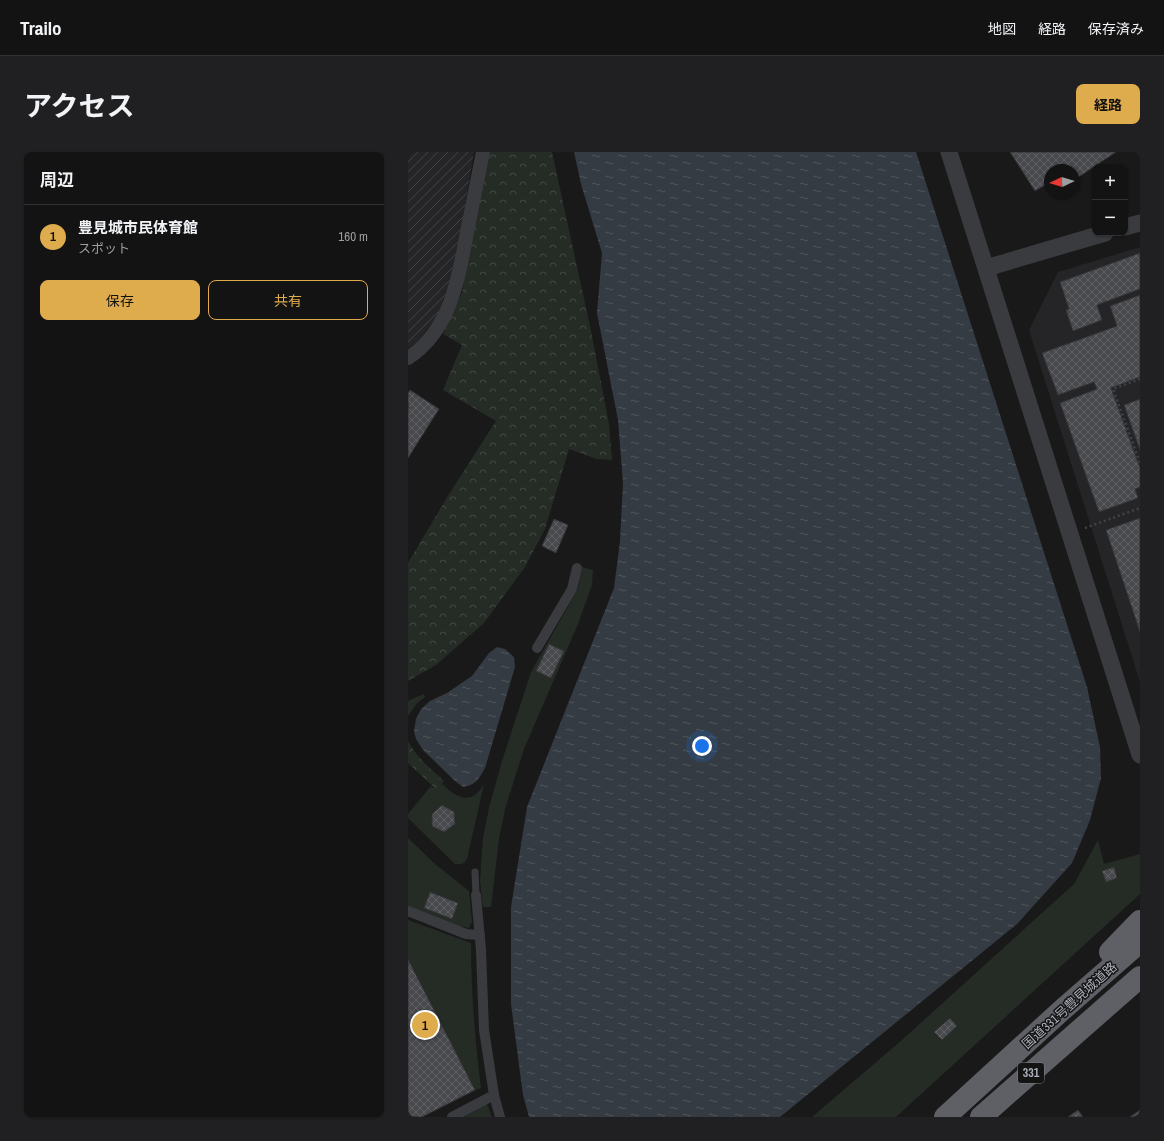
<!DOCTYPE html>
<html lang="ja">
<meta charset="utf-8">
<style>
:root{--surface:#131314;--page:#202022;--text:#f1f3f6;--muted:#9d9ea0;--line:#323234;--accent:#deab4d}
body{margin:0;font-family:"Archivo Narrow","Noto Sans JP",sans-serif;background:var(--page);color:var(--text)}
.controls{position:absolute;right:12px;top:12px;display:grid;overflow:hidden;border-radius:8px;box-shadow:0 1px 3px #0004}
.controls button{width:36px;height:36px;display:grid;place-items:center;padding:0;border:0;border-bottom:1px solid var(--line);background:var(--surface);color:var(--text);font:20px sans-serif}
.compass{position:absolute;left:636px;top:12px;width:36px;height:36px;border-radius:50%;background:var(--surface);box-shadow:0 1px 3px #0004;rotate:266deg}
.you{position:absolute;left:294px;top:594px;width:14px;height:14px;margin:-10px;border:3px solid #fff;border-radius:50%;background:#1a73e8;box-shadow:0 0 0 6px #1a73e833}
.badge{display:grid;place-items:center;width:26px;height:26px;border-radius:50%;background:var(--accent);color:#111;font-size:13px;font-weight:700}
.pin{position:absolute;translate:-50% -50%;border:2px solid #fff;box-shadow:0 1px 4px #0006}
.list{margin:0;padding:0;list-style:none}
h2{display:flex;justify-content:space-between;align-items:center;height:52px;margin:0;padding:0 16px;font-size:17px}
h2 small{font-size:13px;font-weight:400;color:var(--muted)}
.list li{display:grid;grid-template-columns:26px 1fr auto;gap:12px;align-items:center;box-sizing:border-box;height:64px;padding:0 16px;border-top:1px solid var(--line)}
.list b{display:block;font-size:15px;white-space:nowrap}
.list p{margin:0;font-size:13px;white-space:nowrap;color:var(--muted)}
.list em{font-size:13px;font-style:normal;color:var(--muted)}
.actions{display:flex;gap:8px;padding:12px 16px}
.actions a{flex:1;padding:9px 0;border:1px solid var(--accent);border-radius:8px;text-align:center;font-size:14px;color:var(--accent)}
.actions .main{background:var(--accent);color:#111}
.map{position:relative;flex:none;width:732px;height:965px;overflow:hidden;border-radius:8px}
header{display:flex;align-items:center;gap:24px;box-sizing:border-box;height:56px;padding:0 20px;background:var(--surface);border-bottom:1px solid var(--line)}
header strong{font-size:19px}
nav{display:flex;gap:22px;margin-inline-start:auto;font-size:14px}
.intro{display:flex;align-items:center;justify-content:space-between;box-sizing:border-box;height:96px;padding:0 24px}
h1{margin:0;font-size:28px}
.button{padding:10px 18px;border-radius:8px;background:var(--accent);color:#111;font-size:14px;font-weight:700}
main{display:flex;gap:24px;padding:0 24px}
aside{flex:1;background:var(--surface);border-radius:8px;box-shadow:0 1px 3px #0004}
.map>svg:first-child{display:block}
.built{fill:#252527}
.industrial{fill:url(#industrial-furrows)}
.green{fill:#252c26}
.forest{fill:url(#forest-crowns)}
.water{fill:url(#water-ripples)}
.building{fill:url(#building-cross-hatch);stroke:#333336}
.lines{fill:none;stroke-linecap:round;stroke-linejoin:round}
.path{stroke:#404246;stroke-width:2.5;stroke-dasharray:2 3;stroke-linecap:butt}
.service{stroke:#3a3b3f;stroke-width:7}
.pedestrian{stroke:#3a3b3f;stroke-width:10}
.minor{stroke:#3a3b3f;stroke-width:14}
.tertiary{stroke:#3a3b3f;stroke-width:17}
.trunk{stroke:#5e6066;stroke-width:22}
.labels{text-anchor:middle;stroke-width:3;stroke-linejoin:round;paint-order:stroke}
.shield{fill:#141415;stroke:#7e8188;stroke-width:1}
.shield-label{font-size:12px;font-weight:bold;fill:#acb0b9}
.street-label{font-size:13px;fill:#acb0b9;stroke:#141415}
</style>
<header>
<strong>Trailo</strong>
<nav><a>地図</a><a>経路</a><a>保存済み</a></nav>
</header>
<div class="intro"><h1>アクセス</h1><a class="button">経路</a></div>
<main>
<aside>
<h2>周辺<small></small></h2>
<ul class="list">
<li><span class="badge">1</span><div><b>豊見城市民体育館</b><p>スポット</p></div><em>160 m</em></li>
</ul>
<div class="actions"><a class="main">保存</a><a>共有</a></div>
</aside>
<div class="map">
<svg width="732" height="965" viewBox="0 0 732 965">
<defs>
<pattern id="industrial-furrows" width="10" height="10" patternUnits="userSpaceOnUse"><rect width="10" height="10" fill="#252527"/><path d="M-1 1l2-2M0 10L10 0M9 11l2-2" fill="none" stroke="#424244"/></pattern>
<pattern id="forest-crowns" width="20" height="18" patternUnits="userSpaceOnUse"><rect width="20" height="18" fill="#252c26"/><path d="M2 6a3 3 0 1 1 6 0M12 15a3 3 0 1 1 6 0" fill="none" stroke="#424843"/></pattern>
<pattern id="water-ripples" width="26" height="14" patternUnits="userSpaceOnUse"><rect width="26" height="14" fill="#343b42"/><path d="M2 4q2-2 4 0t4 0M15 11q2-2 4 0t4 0" fill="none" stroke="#4f555b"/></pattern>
<pattern id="building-cross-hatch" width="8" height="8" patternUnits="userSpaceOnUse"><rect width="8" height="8" fill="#48494d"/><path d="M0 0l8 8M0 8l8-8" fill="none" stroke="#606165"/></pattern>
</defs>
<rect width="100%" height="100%" fill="#19191a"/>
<polygon class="built" points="732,95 732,530 621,178 650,120"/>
<polygon class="industrial" points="0,0 66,0 50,95 39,138 28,166 10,189 0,196"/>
<g class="green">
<polygon points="174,415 185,418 184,433 170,472 116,597 97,657 91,687 83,755 75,755 72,729 75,686 81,656 94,609 123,520 170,437"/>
<path d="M34,632C43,640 56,652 68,642C71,640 74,635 76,632L59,707C56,712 53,713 47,712L0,666V662L23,634L29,637Z"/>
<polygon points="0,686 27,712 61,739 64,770 61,776 47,773 0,755"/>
<polygon points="690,688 696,712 732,702 732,742 488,965 404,965 494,888 666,732"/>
<path d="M0,768L63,791C63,840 67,888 73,936L67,938L0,806Z"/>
<polygon points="79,952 84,965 55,965"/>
</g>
<g class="forest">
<polygon points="80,0 144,0 183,179 201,272 204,308 189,307 161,297 137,377 117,415 76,471 28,513 0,529 0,411 41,342 88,269 35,238 54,193 35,182 54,140"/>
<polygon points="16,542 17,545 9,551 0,564 0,549"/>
<path d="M0,589C8,605 23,617 36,629L29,638L0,611Z"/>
</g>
<g class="water">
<polygon points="166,0 508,0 679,535 692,595 693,626 682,668 664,711 609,772 372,965 121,965 115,943 103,852 103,755 119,655 206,436 212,389 215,331 210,268 189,161 194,101 173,32"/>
<path d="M89,495L97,497L106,505L107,515L77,616C70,628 69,632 55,635L47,629L15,598L8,587L6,579L8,567L13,557L22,549L39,541L64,524L81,501Z"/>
</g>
<g class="building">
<polygon points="602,0 708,0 666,28 666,18 642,18 642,30 627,39"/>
<polygon points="732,101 732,137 689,153 694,168 665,179 658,158 661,157 652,130"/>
<polygon points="732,143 732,225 703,236 732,316 732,335 727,337 730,346 691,360 652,251 689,237 686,230 650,243 634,201 709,174 702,154"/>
<polygon points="2,238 31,257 0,306 0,257 1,255 0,254 0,241"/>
<polygon points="732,247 732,298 716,253"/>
<polygon points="732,366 732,480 698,378"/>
<polygon points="146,367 160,373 148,401 134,394"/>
<polygon points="141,492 156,499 143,526 128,519"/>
<polygon points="34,653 46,660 47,672 36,680 24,674 24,662"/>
<polygon points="706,715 709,726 698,730 694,719"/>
<polygon points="22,740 50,751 44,767 16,756"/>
<polygon points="0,807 67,938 14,965 0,965"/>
<polygon points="542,866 549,874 534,888 526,880"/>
<polygon points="670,958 675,965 660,965"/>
<polygon points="732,958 732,965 722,965"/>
</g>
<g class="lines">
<g class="path">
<polyline points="732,227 705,237 732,311"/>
<polyline points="677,376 732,356"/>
</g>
<polyline class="service" points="67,720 68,743"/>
<g class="pedestrian">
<polyline points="129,496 164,437 169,416"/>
<polyline points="68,743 73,798 76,878 86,943 92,965"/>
<polyline points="0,759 58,782 72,783"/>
<polyline points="44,965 86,943"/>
</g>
<path class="minor" d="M0,206C44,178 51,122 60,75C65,50 70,25 75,0"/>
<g class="tertiary">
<polyline points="541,0 732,603"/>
<polyline points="717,75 732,71"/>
<polyline points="578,116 697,81"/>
</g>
<g class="trunk">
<polyline points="702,800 732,769"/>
<polyline points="537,965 654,858 732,790"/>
<polyline points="573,965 732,825"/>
</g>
</g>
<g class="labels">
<rect class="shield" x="610" y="911" width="26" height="20" rx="3"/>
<g class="shield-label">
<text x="623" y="925">331</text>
</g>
<g class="street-label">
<text transform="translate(661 853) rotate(-42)" y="5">国道331号豊見城道路</text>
</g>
</g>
</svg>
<div class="controls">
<button>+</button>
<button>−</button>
</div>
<svg class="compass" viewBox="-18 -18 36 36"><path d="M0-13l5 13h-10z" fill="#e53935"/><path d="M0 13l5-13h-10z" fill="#9d9ea0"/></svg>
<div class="you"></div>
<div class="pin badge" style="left:17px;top:873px">1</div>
</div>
</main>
